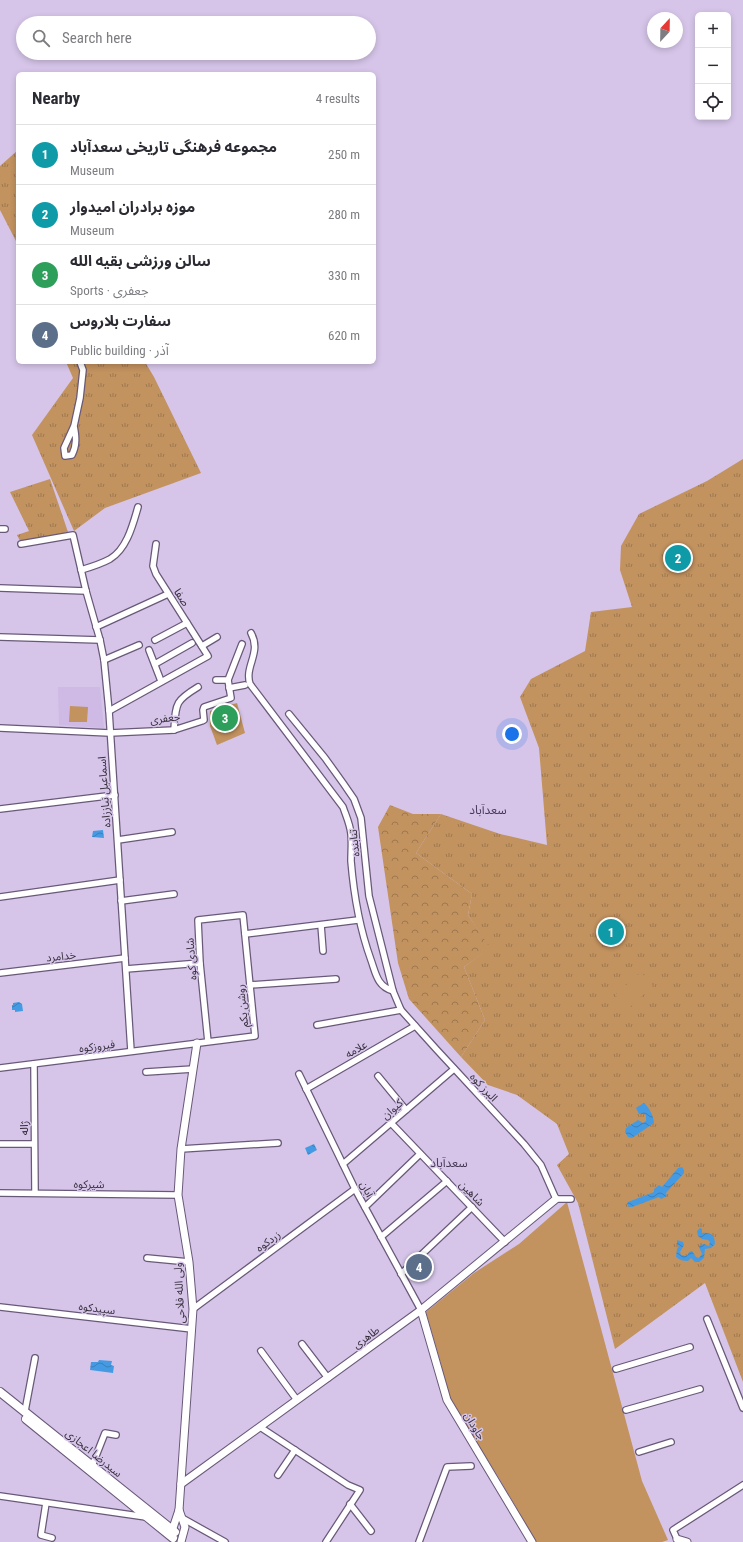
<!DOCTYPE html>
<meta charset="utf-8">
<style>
:root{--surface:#fff;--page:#f7f7f7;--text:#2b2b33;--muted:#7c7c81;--line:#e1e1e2;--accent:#466111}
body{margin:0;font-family:"Roboto Condensed","Noto Sans Arabic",sans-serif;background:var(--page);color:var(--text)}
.controls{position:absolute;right:12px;top:12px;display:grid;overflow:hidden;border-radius:6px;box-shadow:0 2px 6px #0003}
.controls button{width:36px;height:36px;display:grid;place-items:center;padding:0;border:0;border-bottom:1px solid var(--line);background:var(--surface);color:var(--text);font:20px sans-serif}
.compass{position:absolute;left:647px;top:12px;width:36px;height:36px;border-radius:50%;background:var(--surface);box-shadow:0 2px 6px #0003;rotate:22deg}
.you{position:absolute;left:512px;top:734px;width:14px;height:14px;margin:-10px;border:3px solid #fff;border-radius:50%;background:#1a73e8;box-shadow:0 0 0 6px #1a73e833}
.badge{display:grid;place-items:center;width:26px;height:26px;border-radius:50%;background:var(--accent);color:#fff;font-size:13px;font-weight:700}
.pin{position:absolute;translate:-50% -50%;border:2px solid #fff;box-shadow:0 1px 4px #0006}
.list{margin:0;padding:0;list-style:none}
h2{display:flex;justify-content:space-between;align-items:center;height:52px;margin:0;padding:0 16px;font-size:17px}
h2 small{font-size:13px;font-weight:400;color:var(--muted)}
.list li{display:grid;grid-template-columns:26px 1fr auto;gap:12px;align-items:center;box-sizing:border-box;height:60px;padding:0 16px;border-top:1px solid var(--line)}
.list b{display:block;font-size:15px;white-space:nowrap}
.list p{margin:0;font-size:13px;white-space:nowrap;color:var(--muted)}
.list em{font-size:13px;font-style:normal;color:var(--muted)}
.icon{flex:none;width:22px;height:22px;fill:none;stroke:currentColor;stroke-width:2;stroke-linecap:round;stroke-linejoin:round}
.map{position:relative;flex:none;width:743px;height:1542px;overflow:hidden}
.search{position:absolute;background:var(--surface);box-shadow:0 2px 6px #0003;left:16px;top:16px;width:360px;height:44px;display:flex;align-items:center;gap:10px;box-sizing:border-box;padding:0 14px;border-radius:22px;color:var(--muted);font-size:15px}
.panel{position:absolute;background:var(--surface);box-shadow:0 2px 6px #0003;left:16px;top:72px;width:360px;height:292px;border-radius:6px}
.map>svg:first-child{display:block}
.built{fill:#cebae5}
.forest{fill:url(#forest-crowns)}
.park{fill:url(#park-tufts)}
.garden{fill:#c2925f}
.water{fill:url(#water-waves)}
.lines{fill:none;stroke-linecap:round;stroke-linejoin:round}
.minor-casing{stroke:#695979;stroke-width:8}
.tertiary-casing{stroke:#695979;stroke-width:9}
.secondary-casing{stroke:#695979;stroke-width:10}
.minor{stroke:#fff;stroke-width:5.5}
.tertiary{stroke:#fff;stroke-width:7}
.secondary{stroke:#fff;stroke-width:8}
.labels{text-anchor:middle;stroke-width:3;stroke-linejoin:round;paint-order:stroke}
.street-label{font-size:11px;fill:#362f3d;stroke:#d6c5e9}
.neighbourhood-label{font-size:12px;fill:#463755;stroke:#d6c5e9}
</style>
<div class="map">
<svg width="743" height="1542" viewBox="0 0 743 1542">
<defs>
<pattern id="forest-crowns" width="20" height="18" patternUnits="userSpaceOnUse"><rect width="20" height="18" fill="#c2925f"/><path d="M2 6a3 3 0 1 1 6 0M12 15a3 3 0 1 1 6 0" fill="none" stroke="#9e7850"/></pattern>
<pattern id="park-tufts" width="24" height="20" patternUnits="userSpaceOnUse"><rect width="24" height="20" fill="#c2925f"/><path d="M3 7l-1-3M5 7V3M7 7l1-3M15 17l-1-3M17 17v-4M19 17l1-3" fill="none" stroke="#9e7850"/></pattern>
<pattern id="water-waves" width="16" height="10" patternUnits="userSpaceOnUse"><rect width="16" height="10" fill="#459be3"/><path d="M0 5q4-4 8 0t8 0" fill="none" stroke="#3a7fb9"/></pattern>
</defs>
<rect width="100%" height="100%" fill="#d6c5e9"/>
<polygon class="built" points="58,687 100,687 104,728 59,725"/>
<polygon class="forest" points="390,805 413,814 441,814 416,853 472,894 468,915 491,948 464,967 485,1020 461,1057 409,999 398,963 378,827"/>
<g class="park">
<polygon points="18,150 18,245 0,210 0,166"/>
<polygon points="66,362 145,362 154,377 201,473 105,508 74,531 32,435 73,378"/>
<polygon points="743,459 743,1382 705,1283 615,1349 578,1203 557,1165 569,1154 557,1124 517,1095 488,1085 461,1057 485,1020 464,967 490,948 468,915 472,894 416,853 441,814 500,834 547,845 539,748 520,697 531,679 585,651 591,612 632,607 620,570 621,546 639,514 707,481"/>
<polygon points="50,479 68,532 21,543 17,535 29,531 10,492"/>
</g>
<g class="garden">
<polygon points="237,703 245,733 217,745 210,726 210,711"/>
<polygon points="70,706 88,707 87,722 69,722"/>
<polygon points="641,972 653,986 628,1009 615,995"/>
<polygon points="567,1202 642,1481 668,1540 662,1542 536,1542 499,1478 450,1400 445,1385 441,1364 426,1312 474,1273 519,1244"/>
</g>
<g class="water">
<polygon points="103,830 104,838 92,837 93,831"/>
<polygon points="19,1002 22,1004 23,1011 15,1012 15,1010 12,1010 12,1005 13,1005 13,1003"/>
<path d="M644,1103C649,1107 654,1117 654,1123L632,1138L628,1137L625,1132L626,1128L638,1120L643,1123L646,1121V1115L644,1114H639L636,1108Z"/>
<polygon points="314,1144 317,1150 308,1155 305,1148"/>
<polygon points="682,1167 684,1170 684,1173 666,1193 667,1196 661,1199 659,1197 632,1207 629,1207 627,1204 628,1202 654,1192 654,1189 659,1185 662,1187 678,1168"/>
<path d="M700,1228L702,1229V1233C710,1232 715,1235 715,1244L711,1248L705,1249L704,1258L699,1262H695L691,1258L688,1261C683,1261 680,1260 676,1257L677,1249L679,1246L677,1245V1240L683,1242L684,1245L680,1252L681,1255L687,1256L689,1252L692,1251L696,1257L699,1258L702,1254L699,1247L700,1245L704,1244L709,1246L710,1242L708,1240L702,1239L698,1236L697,1231Z"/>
<polygon points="99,1360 112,1361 111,1365 114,1366 113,1373 90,1370 91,1362 98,1362"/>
</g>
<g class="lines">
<g class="minor-casing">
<g id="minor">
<path d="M74,426C76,436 77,445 72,455L65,456L64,448L74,426L80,398L83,370L80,362"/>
<polyline points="0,529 5,529"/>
<polyline points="21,544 73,535 86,591 100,640 104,660 109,711 131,1051"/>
<path d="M81,570C91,567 101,564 110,559C127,549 133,524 138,507"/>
<polyline points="0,588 86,591"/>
<polyline points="96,627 168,594"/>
<path d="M251,633C262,653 244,666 250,684L343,807C346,816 350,824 351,834C352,843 351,852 351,861C354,897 359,927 371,960C376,974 377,986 393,991"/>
<polyline points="0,637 100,640"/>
<polyline points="155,640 187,623"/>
<polyline points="202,646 217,637"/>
<polyline points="149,650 161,681"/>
<polyline points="104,660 139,645"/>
<polyline points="155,664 192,643"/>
<polyline points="216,680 228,680"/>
<polyline points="229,688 245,685"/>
<polyline points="109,711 208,656 156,574 153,566 156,544"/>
<polyline points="289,714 325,758 343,783 354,799 361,818 369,896 393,991 401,1010 437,1050 524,1144 541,1165 556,1199 571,1199"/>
<polyline points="0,728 110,733 174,730 202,721 204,720 203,710 204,707 231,698 228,680 242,644"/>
<path d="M174,730C176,703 175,701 198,687"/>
<polyline points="0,809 115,795"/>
<polyline points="118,840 172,832"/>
<polyline points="0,897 120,880"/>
<polyline points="121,901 174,894"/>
<polyline points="321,925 323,951"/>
<polyline points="245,934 358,920"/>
<polyline points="126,969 200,963"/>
<polyline points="0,973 125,958"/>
<polyline points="250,985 336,979"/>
<polyline points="317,1025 401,1010"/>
<polyline points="34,1064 35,1193"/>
<path d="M0,1068C85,1057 170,1047 255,1036L243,915L198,920L200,963L208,1042"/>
<polyline points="146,1072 193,1069"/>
<polyline points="299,1074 355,1189 421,1310"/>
<polyline points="378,1076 406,1110"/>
<polyline points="306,1089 415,1026"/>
<polyline points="391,1123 505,1242"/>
<polyline points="0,1144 34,1144"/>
<polyline points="181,1149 278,1143"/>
<polyline points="343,1164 454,1069"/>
<polyline points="0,1193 178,1195"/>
<polyline points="365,1207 420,1154"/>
<polyline points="381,1237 447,1181"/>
<polyline points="147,1258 189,1262"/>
<polyline points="401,1274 472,1207"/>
<polyline points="0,1307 192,1329"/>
<polyline points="193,1309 355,1189"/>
<polyline points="707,1319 743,1408"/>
<polyline points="302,1344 328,1378"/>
<polyline points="261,1351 297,1400"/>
<polyline points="616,1369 690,1347"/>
<polyline points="626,1410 700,1389"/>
<polyline points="25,1411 35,1358"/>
<polyline points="260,1427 348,1485 360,1490 326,1542"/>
<polyline points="639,1452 671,1442"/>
<polyline points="92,1466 105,1433 116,1435"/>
<polyline points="278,1475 295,1450"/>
<polyline points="0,1496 146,1517"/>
<polyline points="46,1503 41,1535 52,1538"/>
<polyline points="350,1504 371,1531"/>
<polyline points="182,1518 225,1542"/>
<polyline points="677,1539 673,1530 743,1485"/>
<polyline points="419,1542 447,1467 471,1466"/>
</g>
</g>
<g class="tertiary-casing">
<g id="tertiary">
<polyline points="421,1310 447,1400 532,1542"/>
<polyline points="181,1484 421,1310 556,1199"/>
<polyline points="179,1510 185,1527 181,1542"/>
<polyline points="171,1534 179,1510 193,1309 189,1262 178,1195 181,1149 197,1043"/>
<polyline points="677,1539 687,1542"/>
</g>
</g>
<g class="secondary-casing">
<g id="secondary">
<polyline points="0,1392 175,1532"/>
<polyline points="26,1419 173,1538"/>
</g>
</g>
<use href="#minor" class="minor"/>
<use href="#tertiary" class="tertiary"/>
<use href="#secondary" class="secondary"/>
</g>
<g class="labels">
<g class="street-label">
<text transform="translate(182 597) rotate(57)" y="4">صفا</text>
<text transform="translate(165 718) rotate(-7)" y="4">جعفری</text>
<text transform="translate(104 792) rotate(-94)" y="4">اسماعیل نیاززاده</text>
<text transform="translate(354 843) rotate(-96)" y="4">تنابنده</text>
<text transform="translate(61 956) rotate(-6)" y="4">خدامرد</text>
<text transform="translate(191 959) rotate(-94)" y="4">شادی کوه</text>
<text transform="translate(242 1006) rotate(-96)" y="4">روشن یکم</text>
<text transform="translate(97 1046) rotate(-7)" y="4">فیروزکوه</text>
<text transform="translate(356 1049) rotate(-30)" y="4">علامه</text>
<text transform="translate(484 1087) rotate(47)" y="4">البرز کوه</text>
<text transform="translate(392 1109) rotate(-41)" y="4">کیوان</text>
<text transform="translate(24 1128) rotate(-90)" y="4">ژاله</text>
<text transform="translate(89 1184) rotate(1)" y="4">شیرکوه</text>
<text transform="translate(367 1189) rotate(62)" y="4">آبان</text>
<text transform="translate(472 1193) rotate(46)" y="4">شاهین</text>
<text transform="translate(268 1241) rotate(-36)" y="4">زردکوه</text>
<text transform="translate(179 1293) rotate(-93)" y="4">ولی‌ الله فلاحی</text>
<text transform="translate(97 1308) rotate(7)" y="4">سپیدکوه</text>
<text transform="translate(366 1337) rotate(-36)" y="4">طاهری</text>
<text transform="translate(475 1426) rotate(59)" y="4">جاودان</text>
<text transform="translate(94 1453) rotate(39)" y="4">سیدرضا اعجازی</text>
</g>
<g class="neighbourhood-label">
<text x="488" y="814">سعدآباد</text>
<text x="449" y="1167">سعدآباد</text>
</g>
</g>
</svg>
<div class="controls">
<button>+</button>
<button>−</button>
<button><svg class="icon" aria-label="locate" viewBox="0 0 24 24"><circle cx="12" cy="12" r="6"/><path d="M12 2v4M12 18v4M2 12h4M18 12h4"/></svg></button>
</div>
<svg class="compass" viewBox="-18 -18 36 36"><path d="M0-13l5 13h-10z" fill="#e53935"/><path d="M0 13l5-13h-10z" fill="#7c7c81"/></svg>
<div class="you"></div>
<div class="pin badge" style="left:611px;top:932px;background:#0f9aa8">1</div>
<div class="pin badge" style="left:678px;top:558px;background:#0f9aa8">2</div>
<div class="pin badge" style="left:225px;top:718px;background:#2e9e5b">3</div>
<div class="pin badge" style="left:419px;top:1267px;background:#5c6f8a">4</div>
<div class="search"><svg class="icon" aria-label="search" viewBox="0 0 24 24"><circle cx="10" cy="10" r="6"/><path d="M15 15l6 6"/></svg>Search here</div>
<section class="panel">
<h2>Nearby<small>4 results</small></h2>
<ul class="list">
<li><span class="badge" style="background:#0f9aa8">1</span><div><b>مجموعه فرهنگی تاریخی سعدآباد</b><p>Museum</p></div><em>250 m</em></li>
<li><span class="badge" style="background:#0f9aa8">2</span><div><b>موزه برادران امیدوار</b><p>Museum</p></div><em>280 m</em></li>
<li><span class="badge" style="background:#2e9e5b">3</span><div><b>سالن ورزشی بقیه الله</b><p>Sports · جعفری</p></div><em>330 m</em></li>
<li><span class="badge" style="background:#5c6f8a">4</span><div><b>سفارت بلاروس</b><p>Public building · آذر</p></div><em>620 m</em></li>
</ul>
</section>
</div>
